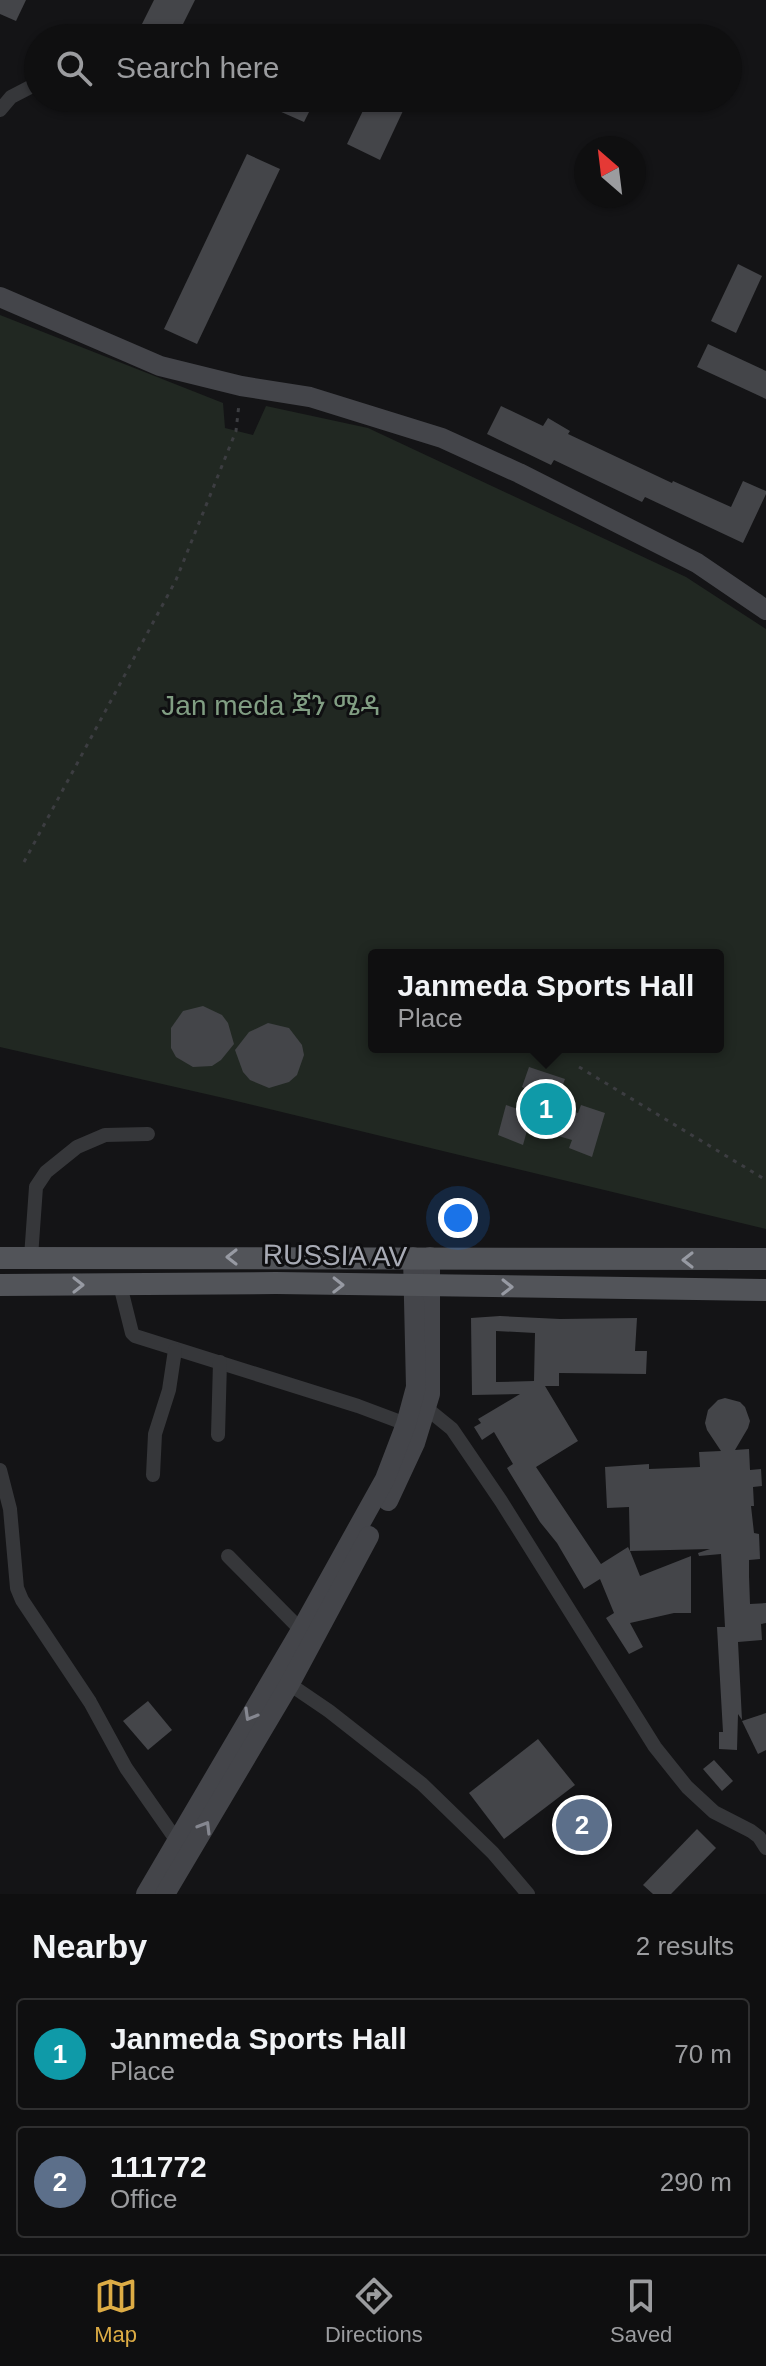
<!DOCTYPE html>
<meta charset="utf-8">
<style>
:root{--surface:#0f0f10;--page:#1d1d1e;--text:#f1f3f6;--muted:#9b9c9f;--line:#2f2f30;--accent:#ddac45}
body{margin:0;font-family:Arial,"Noto Sans Ethiopic",sans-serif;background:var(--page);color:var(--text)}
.compass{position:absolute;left:574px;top:136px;width:72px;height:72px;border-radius:50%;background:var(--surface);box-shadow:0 2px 6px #0004;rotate:332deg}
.you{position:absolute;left:458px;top:1218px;width:28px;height:28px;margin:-20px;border:6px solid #fff;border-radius:50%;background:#1a73e8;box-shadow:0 0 0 12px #1a73e833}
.badge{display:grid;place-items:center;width:52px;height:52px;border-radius:50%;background:var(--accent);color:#fff;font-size:26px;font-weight:700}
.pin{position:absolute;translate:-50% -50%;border:4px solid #fff;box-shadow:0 2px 8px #0006}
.popup{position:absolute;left:368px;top:949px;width:356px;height:104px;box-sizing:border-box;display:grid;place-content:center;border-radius:8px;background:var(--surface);filter:drop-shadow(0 2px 6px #0005);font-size:26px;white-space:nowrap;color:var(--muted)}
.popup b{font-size:30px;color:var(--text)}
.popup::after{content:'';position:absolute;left:50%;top:100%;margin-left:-16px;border:16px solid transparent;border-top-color:var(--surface)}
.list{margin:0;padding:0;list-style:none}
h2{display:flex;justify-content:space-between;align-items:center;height:104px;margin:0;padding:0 32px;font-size:34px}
h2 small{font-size:26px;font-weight:400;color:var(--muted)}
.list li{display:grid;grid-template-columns:52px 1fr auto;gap:24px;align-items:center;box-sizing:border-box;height:112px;margin:0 16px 16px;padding:0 16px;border:2px solid var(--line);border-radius:8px}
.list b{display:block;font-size:30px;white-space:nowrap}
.list p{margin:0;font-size:26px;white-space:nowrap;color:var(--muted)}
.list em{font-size:26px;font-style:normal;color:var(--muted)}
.icon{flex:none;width:44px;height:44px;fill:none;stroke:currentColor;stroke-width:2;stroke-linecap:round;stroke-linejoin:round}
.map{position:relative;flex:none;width:766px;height:1894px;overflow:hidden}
.search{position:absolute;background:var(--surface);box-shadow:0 2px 6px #0004;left:24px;right:24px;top:24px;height:88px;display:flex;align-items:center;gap:20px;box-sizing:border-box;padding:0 28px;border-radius:44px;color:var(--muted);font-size:30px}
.sheet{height:360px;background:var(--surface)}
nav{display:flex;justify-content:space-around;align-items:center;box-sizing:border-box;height:112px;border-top:2px solid var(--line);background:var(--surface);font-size:22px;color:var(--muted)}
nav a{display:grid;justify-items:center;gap:4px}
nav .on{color:var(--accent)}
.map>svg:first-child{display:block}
.green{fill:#212822;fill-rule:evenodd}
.building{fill:#444549;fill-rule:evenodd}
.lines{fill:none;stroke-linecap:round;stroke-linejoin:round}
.path{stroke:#3c3d41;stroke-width:3;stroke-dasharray:4 6;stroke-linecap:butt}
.minor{stroke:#36373a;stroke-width:14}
.secondary{stroke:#44454a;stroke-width:20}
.primary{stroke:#525459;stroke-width:22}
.oneway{stroke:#979aa3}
.oneway2{stroke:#858790}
.labels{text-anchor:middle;stroke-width:6;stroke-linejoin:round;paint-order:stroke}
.park-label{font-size:28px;fill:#819e83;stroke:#0f0f11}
.street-label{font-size:28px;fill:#a8abb5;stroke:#0f0f11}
</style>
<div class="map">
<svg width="766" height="1894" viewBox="0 0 766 1894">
<rect width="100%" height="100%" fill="#141416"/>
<path class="green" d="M0,315L223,403L225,428L253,435L266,406L368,428L686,577L766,629V1229L228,1099L0,1047ZM374,955H718V1047H374Z"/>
<g class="building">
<polygon points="0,0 26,0 16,21 0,14"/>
<polygon points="154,0 195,0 176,38 135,38"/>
<polygon points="274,98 316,98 304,122 270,107"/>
<polygon points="369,98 409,98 380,160 347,144"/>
<polygon points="247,154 280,169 197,344 164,329"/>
<polygon points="738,264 762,276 736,333 711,321"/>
<polygon points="708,344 766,371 766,399 697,367"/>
<polygon points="501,406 543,426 548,418 570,431 568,434 672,483 673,481 731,507 743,481 766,491 766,494 743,543 645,497 642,502 554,460 551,465 487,434"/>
<polygon points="203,1006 222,1015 228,1023 234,1044 221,1060 212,1066 193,1067 176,1057 171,1048 171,1028 183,1011"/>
<polygon points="268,1023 289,1028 302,1045 304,1055 297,1075 289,1082 269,1088 250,1080 243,1072 235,1050 249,1032"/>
<polygon points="529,1067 565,1079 555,1106 578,1113 581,1105 605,1113 592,1157 569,1148 572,1140 528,1127 523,1145 498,1135 506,1105 527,1112 533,1093 522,1087"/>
<path d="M500,1316L560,1319L637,1318L635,1351H647L646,1374L559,1373V1386H545L578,1441L536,1467L601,1564L628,1547L630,1551L629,1507L607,1508L605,1467L649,1464V1469L700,1467L699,1452L721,1451L707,1430L705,1423L708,1410L718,1400L725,1398L740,1402L745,1407L750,1421L748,1428L735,1450L749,1449L750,1470L761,1469L762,1486L753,1487L754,1506H751L754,1533L759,1534L760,1559L749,1560V1576L750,1604L766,1603V1623L761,1624L762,1640L738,1642L742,1720L738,1714L737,1750L719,1749V1732H723L717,1627H725L721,1554L699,1556L698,1553L710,1549L630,1551L640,1576L691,1556V1613H674L630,1623L643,1647L629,1654L606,1618L614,1613L600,1579L584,1589L557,1543L540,1522L507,1468L513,1464L494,1432L482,1440L474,1427L481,1423L478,1419L520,1394L472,1395L471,1318ZM496,1331L535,1333L534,1381L496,1382Z"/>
<polygon points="148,1701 172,1730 148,1750 123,1721"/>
<polygon points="766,1713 766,1750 758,1754 742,1721"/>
<polygon points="538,1739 575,1785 504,1839 469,1793"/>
<polygon points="714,1760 733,1781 722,1791 703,1769"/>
<polygon points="697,1829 716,1848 671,1894 653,1894 643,1885"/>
</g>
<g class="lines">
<g class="path">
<polyline points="24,862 176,580 236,431 239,404"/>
<polyline points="579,1067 766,1180"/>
</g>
<g class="minor">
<polyline points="0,110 11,97 38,83"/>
<polyline points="31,1257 36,1187 46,1172 77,1147 105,1135 148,1134"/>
<polyline points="120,1285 132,1333 135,1336 358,1406 406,1424"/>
<polyline points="420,1403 452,1429 501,1501 655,1747 687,1787 714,1812 751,1831 759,1837 766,1848"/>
<polyline points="218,1435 220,1362"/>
<polyline points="0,1470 10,1509 17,1588 22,1600 90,1702 126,1768 177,1841"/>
<polyline points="153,1475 155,1434 169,1390 175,1350"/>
<polyline points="228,1556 301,1630"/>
<polyline points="282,1679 329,1711 422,1784 493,1853 528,1894"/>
</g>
<g class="secondary">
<polyline points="0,297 160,366 241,386 310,397 442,438 519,473 697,563 766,610"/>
<polyline points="388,1501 415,1443 430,1394 430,1257"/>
<polyline points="146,1894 301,1630 385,1479 406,1424 416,1387 413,1257"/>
<polyline points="165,1894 289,1685 369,1536"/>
</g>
<g class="primary">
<polyline points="0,1258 766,1259"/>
<polyline points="0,1285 276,1283 766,1290"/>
</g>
</g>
<defs><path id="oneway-chevron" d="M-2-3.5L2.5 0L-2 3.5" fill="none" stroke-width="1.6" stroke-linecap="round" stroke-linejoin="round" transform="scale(2)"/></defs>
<g class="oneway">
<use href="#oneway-chevron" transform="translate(232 1257) rotate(180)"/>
<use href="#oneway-chevron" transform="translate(688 1260) rotate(180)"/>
<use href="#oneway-chevron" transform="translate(78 1285)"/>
<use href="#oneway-chevron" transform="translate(338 1285) rotate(1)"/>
<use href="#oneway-chevron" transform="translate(507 1287) rotate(1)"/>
</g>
<g class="oneway2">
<use href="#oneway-chevron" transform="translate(250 1715) rotate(120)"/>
<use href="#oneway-chevron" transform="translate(205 1827) rotate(-59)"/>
</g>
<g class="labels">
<g class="park-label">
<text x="271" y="715">Jan meda ጃን ሜዳ</text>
</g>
<g class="street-label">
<text transform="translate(335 1255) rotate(1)" y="10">RUSSIA AV</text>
</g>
</g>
</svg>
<svg class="compass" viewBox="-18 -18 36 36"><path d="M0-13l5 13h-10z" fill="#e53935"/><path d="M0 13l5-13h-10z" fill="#9b9c9f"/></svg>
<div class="you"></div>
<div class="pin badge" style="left:546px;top:1109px;background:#0f9aa8">1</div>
<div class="popup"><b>Janmeda Sports Hall</b>Place</div>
<div class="pin badge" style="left:582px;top:1825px;background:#5c6f8a">2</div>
<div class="search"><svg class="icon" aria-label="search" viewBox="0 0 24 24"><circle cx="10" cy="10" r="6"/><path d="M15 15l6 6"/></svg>Search here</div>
</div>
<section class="sheet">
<h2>Nearby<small>2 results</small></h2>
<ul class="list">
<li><span class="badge" style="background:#0f9aa8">1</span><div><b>Janmeda Sports Hall</b><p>Place</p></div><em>70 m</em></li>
<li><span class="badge" style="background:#5c6f8a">2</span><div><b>111772</b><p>Office</p></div><em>290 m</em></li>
</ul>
</section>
<nav>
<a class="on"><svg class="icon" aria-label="map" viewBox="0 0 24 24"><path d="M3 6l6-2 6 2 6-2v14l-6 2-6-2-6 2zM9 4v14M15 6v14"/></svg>Map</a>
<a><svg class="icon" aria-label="directions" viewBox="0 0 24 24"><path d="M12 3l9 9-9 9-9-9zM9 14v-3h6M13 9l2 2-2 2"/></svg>Directions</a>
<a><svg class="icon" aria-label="saved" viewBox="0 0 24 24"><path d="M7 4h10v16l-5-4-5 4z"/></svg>Saved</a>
</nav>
